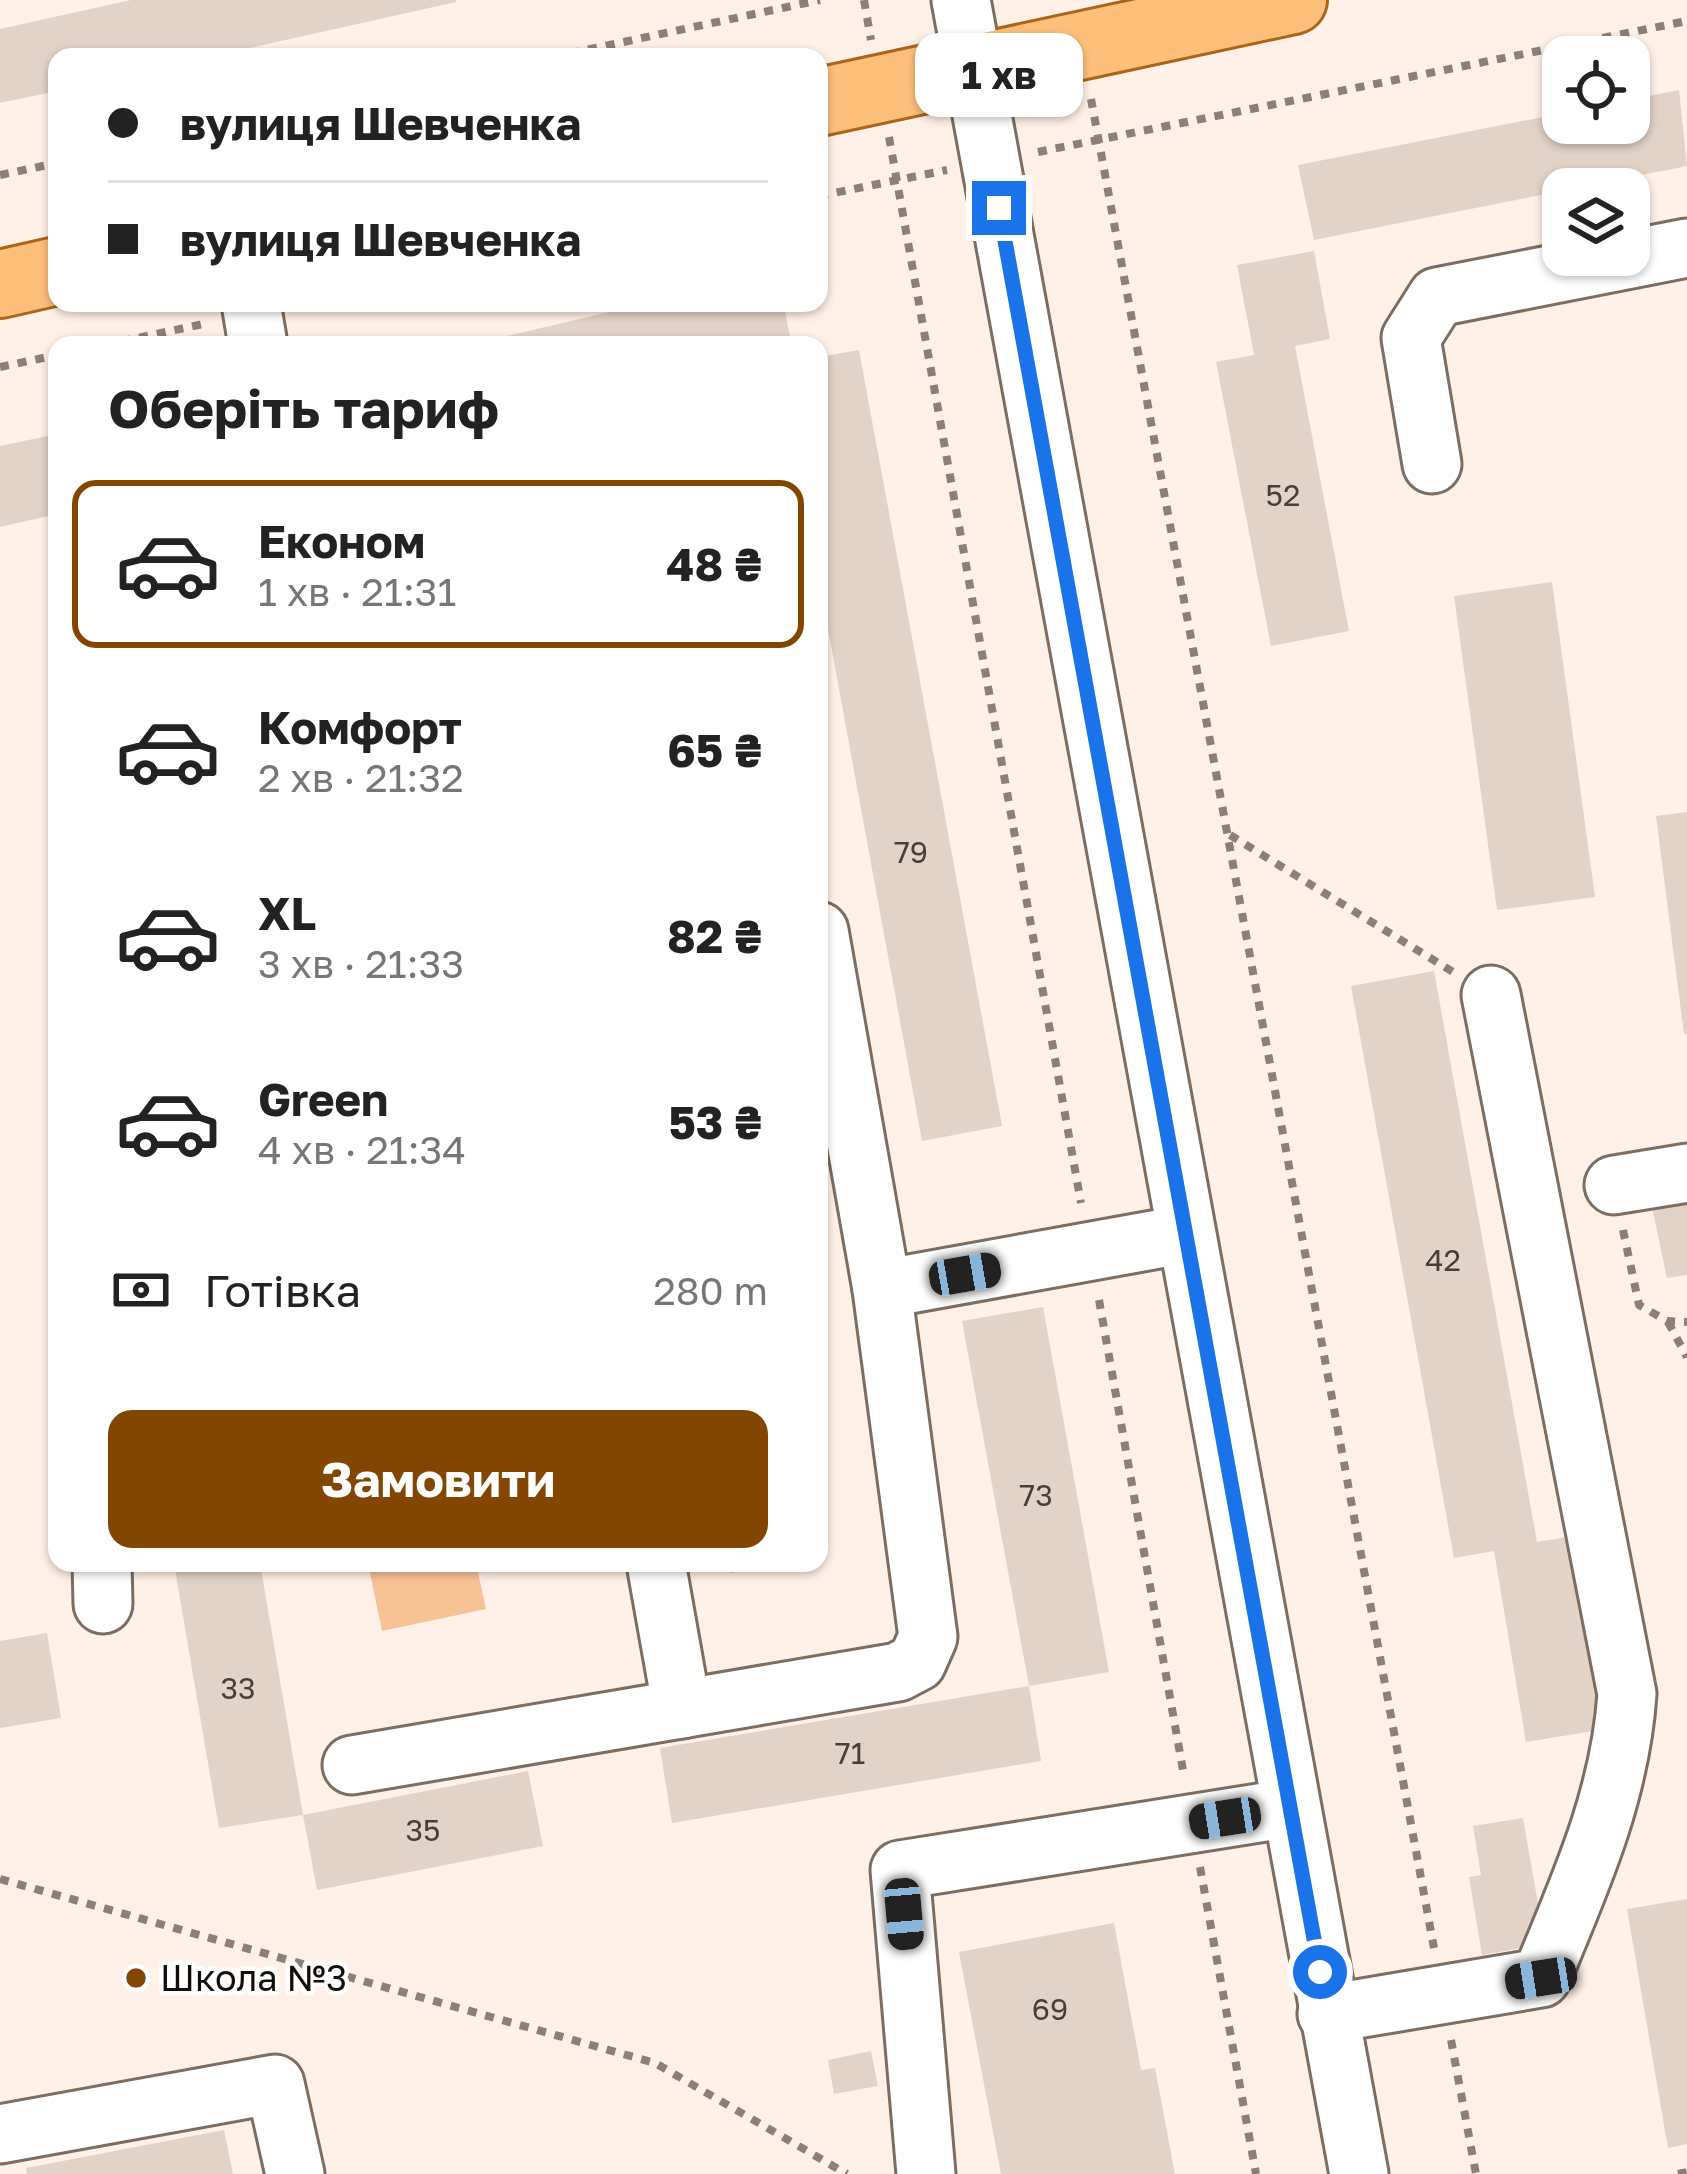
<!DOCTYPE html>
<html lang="uk">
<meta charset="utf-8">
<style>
:root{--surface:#fff;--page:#f6f6f6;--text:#222;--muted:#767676;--line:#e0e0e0;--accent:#824600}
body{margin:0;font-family:"Golos Text",sans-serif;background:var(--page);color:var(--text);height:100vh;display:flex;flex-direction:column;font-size:45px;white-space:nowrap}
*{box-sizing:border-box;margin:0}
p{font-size:39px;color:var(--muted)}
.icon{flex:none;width:66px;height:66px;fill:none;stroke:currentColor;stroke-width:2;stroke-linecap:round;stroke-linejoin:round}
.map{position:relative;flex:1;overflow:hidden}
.details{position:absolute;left:48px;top:336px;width:780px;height:1236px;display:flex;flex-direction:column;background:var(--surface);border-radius:24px;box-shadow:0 3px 9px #0004}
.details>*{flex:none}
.guide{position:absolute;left:48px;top:48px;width:780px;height:264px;border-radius:24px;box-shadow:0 3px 9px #0004;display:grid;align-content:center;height:264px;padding:0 60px;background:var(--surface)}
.fabs{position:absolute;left:1542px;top:36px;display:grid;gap:24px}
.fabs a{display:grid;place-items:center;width:108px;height:108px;border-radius:24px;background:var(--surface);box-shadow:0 3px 9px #0004;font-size:60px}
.end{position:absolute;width:54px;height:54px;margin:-27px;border:15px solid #1a73e8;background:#fff;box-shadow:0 0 0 6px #fff}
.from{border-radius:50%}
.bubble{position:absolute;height:84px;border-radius:24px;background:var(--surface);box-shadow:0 3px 9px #0004;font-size:39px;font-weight:700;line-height:84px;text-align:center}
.car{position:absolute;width:36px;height:72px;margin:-36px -18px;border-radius:15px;box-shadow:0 0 9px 3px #0007;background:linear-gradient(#222 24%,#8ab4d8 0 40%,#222 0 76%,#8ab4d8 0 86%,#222 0)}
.guide b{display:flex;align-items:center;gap:42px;height:114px;font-size:45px}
.guide b+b{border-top:3px solid var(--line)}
.guide i{width:30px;height:30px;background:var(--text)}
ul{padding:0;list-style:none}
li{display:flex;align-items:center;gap:36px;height:168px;margin:0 24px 18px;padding:0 36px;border:6px solid transparent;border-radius:24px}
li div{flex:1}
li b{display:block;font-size:45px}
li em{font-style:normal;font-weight:700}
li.selected{border-color:var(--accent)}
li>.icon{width:108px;height:108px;stroke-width:1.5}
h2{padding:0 60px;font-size:54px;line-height:144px}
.pay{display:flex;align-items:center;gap:30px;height:132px;padding:0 60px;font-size:45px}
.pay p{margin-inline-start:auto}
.action{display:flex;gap:24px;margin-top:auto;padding:24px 60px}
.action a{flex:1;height:138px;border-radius:24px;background:var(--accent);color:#fff;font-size:48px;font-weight:700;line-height:138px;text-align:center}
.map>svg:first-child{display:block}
.green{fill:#f8c297}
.building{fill:#e3d2c6}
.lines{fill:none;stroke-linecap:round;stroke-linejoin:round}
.minor-casing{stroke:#7b6d61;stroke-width:63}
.major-casing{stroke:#ab651a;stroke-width:72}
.path{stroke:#8a8079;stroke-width:8;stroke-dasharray:9 9;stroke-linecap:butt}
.minor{stroke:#fff;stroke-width:57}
.major{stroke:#febf7b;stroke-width:66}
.route{stroke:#1a73e8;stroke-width:15}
.poi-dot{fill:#824600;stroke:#fff;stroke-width:4.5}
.labels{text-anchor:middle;stroke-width:9;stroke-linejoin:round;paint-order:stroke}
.number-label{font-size:30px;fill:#463e38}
.poi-label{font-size:36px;fill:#120d08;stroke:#fff;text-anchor:start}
</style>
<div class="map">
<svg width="1687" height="2174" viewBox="0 0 1687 2174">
<rect width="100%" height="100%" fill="#fff1e7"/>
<polygon class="green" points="368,1563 476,1563 486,1609 382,1631"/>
<g class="building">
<polygon points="131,0 456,0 456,2 209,57 57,57 57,91 0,103 0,29"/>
<polygon points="1679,90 1687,166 1314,240 1298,165 1563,113 1563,123 1629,123 1629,100"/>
<polygon points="1314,251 1330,339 1295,346 1349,631 1271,646 1216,362 1254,355 1237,265"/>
<polygon points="648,303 783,303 792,345 468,345"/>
<polygon points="859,350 1002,1126 922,1141 819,580 819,357"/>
<polygon points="57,434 57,514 0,527 0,446"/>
<polygon points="1552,582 1595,897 1497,910 1454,596"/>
<polygon points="1687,812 1687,1034 1684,1034 1656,816"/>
<polygon points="1434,971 1537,1542 1574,1536 1606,1729 1526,1742 1494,1551 1454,1558 1351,986"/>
<polygon points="1687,1201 1687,1275 1667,1278 1652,1207"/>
<polygon points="1043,1307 1109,1672 1029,1686 1041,1761 672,1823 660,1748 1029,1686 962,1321"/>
<polygon points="174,1563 260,1563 303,1815 219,1828"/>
<polygon points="729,1563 773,1563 773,1565 730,1573"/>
<polygon points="47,1633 61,1718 0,1728 0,1641"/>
<polygon points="528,1771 543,1846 317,1890 303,1815"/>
<polygon points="1523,1818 1545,1944 1482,1955 1469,1877 1481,1875 1473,1826"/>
<polygon points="1687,1899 1687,2144 1668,2148 1627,1909"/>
<polygon points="1114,1923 1141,2070 1155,2068 1175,2174 1001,2174 959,1952"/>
<polygon points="871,2051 878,2086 834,2094 828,2060"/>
<polygon points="224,2130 233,2174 27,2174 26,2168"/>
</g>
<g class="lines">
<g class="minor-casing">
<g id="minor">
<polyline points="961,0 1359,2174"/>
<polyline points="251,303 258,345"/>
<polyline points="1432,464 1411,338 1437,297 1687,248"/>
<polyline points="1614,1185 1687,1173"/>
<polyline points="882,1289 1186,1234"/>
<polyline points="102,1563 103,1604"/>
<polyline points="656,1563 682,1709"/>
<polyline points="352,1765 898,1672 917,1662 928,1637 882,1289 819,931"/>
<path d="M1327,2014L1541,1978C1580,1884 1620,1796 1627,1694L1491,995"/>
<polyline points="0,2134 275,2084 295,2174"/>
<polyline points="926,2174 900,1870 1290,1808"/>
</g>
</g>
<g class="major-casing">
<g id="major">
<polyline points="819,102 1293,0"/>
<polyline points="0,284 57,271"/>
</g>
</g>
<g class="path">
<polyline points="864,0 871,40"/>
<polyline points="553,57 820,0"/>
<polyline points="1091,99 1434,1948"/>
<polyline points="889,137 1081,1203"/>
<polyline points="1038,152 1687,21"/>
<polyline points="0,175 57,163"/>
<polyline points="819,196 947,170"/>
<polyline points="104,345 208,323"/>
<polyline points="0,367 57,355"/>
<polyline points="1230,835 1453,972"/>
<polyline points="1623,1230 1639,1305 1667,1321 1687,1322"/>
<polyline points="1099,1300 1184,1776"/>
<polyline points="1668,1322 1687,1357"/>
<polyline points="1200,1867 1256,2174"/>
<polyline points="0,1879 655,2063 847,2174"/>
<polyline points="1451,2040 1476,2174"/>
<polyline points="1678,2174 1687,2172"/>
</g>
<use href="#minor" class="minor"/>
<use href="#major" class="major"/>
</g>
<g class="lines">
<polyline class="route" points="999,208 1320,1972"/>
</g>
<circle class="poi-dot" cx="136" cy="1978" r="12"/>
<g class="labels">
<g class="number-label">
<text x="1283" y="506">52</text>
<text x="911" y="863">79</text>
<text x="1443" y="1271">42</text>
<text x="1036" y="1506">73</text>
<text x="238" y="1699">33</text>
<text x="850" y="1764">71</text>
<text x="423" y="1841">35</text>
<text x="1050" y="2020">69</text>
</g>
<g class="poi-label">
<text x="160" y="1991">Школа №3</text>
</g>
</g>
</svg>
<div class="fabs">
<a><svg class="icon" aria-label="locate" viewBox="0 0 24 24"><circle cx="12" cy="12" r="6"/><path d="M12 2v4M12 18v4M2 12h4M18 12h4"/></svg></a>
<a><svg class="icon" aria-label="layers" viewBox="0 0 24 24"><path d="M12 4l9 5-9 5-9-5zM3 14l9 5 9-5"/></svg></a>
</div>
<i class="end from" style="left:1320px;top:1972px"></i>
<i class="end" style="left:999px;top:208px"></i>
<div class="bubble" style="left:915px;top:33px;width:168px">1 хв</div>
<i class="car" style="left:965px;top:1274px;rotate:80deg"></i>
<i class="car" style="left:1225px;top:1818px;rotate:261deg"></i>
<i class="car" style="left:904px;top:1914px;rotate:175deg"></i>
<i class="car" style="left:1541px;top:1978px;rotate:261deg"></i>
<div class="guide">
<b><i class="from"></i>вулиця Шевченка</b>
<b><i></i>вулиця Шевченка</b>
</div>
<section class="details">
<h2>Оберіть тариф</h2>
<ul>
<li class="selected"><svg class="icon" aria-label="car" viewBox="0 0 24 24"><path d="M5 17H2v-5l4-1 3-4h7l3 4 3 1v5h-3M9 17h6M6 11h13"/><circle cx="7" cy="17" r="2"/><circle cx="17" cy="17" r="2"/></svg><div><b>Економ</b><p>1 хв · 21:31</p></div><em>48 ₴</em></li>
<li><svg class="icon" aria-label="car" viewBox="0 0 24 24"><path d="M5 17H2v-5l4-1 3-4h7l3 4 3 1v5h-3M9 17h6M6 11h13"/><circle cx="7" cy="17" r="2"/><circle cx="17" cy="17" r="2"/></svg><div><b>Комфорт</b><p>2 хв · 21:32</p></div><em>65 ₴</em></li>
<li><svg class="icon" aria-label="car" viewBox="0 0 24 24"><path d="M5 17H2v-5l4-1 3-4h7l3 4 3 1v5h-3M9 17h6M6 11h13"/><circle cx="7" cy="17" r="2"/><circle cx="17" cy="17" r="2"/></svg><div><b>XL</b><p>3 хв · 21:33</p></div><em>82 ₴</em></li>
<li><svg class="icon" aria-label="car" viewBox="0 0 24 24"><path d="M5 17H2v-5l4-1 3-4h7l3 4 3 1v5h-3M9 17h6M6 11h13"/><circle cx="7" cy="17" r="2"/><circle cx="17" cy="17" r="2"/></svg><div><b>Green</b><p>4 хв · 21:34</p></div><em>53 ₴</em></li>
</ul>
<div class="pay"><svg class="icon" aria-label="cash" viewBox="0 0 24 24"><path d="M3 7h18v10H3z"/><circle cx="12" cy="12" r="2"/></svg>Готівка<p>280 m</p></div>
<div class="action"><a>Замовити</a></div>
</section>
</div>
